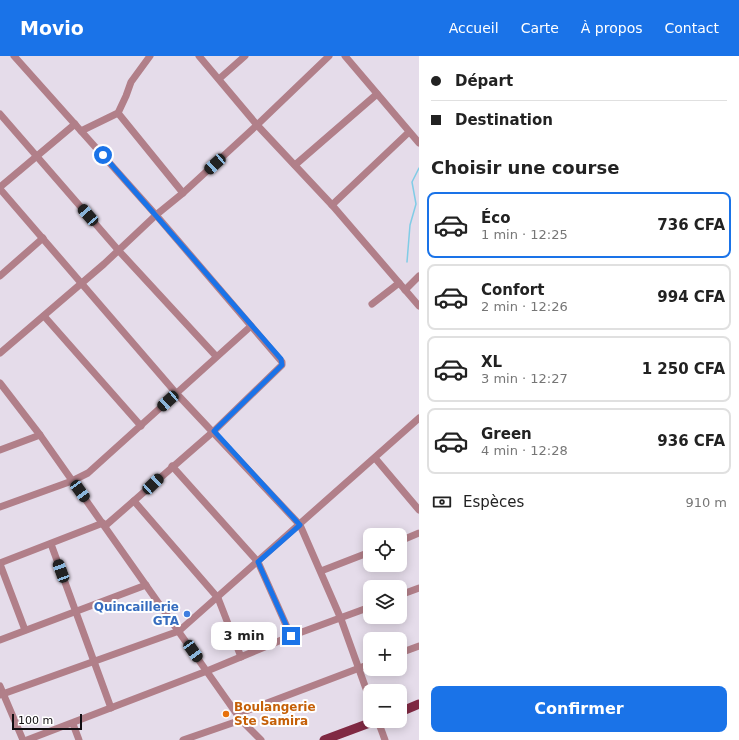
<!DOCTYPE html>
<html lang="fr">
<meta charset="utf-8">
<style>
:root{--surface:#fff;--page:#f6f6f6;--text:#222;--muted:#767676;--line:#e0e0e0;--accent:#1a73e8}
body{margin:0;font-family:"DejaVu Sans",sans-serif;background:var(--page);color:var(--text);height:100vh;display:flex;flex-direction:column;font-size:15px;white-space:nowrap}
*{box-sizing:border-box;margin:0}
p{font-size:13px;color:var(--muted)}
.icon{flex:none;width:22px;height:22px;fill:none;stroke:currentColor;stroke-width:2;stroke-linecap:round;stroke-linejoin:round}
.map{position:relative;flex:1;overflow:hidden}
.sheet{display:flex;flex-direction:column;background:var(--surface);width:320px}
.sheet>*{flex:none}
.guide{display:grid;align-content:center;height:88px;padding:0 12px;background:var(--surface)}
.fabs{position:absolute;left:363px;top:472px;display:grid;gap:8px}
.fabs a{display:grid;place-items:center;width:44px;height:44px;border-radius:8px;background:var(--surface);box-shadow:0 2px 10px #0003;font-size:20px}
.scale{position:absolute;left:12px;bottom:10px;width:70px;box-sizing:border-box;padding-left:4px;border:2px solid #110e12;border-top:0;font-size:11px;line-height:14px;white-space:nowrap;color:#110e12;-webkit-text-stroke:3px #fff;paint-order:stroke}
.end{position:absolute;width:18px;height:18px;margin:-9px;border:5px solid #1a73e8;background:#fff;box-shadow:0 0 0 2px #fff}
.from{border-radius:50%}
.bubble{position:absolute;height:28px;border-radius:8px;background:var(--surface);box-shadow:0 2px 10px #0003;font-size:13px;font-weight:600;line-height:28px;text-align:center}
.car{position:absolute;width:12px;height:24px;margin:-12px -6px;border-radius:5px;box-shadow:0 0 3px 1px #0007;background:linear-gradient(#222 24%,#8ab4d8 0 40%,#222 0 76%,#8ab4d8 0 86%,#222 0)}
.guide b{display:flex;align-items:center;gap:14px;height:38px;font-size:15px}
.guide b+b{border-top:1px solid var(--line)}
.guide i{width:10px;height:10px;background:var(--text)}
ul{padding:0;list-style:none}
li{display:flex;align-items:center;gap:12px;height:66px;margin:0 8px 6px;padding:0 4px;border:2px solid var(--line);border-radius:8px}
li div{flex:1}
li b{display:block;font-size:15px}
li em{font-style:normal;font-weight:600}
li.on{border-color:var(--accent)}
li>.icon{width:36px;height:36px;stroke-width:1.5}
h2{padding:0 12px;font-size:18px;line-height:48px}
.pay{display:flex;align-items:center;gap:10px;height:44px;padding:0 12px;font-size:15px}
.pay p{margin-inline-start:auto}
.cta{display:flex;gap:8px;margin-top:auto;padding:8px 12px}
.cta a{flex:1;height:46px;border-radius:8px;background:var(--accent);color:#fff;font-size:16px;font-weight:600;line-height:46px;text-align:center}
header{display:flex;align-items:center;gap:24px;box-sizing:border-box;height:56px;padding:0 20px;background:var(--accent);color:#fff}
header strong{font-size:19px}
nav{display:flex;gap:22px;margin-inline-start:auto;font-size:14px}
main{display:flex;flex:1;min-height:0}
.map>svg:first-child{display:block}
.lines{fill:none;stroke-linecap:round;stroke-linejoin:round}
.stream{stroke:#80cce6;stroke-width:1.5}
.minor{stroke:#b17f89;stroke-width:7}
.major{stroke:#802943;stroke-width:9}
.route{stroke:#1a73e8;stroke-width:5}
.shop-dot{fill:#3f7fe0;stroke:#fff;stroke-width:1.5}
.food-dot{fill:#e8710a;stroke:#fff;stroke-width:1.5}
.labels{text-anchor:middle;stroke-width:4;stroke-linejoin:round;paint-order:stroke}
.shop-label{font-size:12px;font-weight:bold;fill:#366cbe;stroke:#fff;text-anchor:end}
.food-label{font-size:12px;font-weight:bold;fill:#c56008;stroke:#fff;text-anchor:start}
</style>
<header>
<strong>Movio</strong>
<nav><a>Accueil</a><a>Carte</a><a>À propos</a><a>Contact</a></nav>
</header>
<main>
<div class="map">
<svg width="419" height="684" viewBox="0 0 419 684">
<rect width="100%" height="100%" fill="#e5dcea"/>
<g class="lines">
<polyline class="stream" points="407,206 410,169 416,148 412,126 419,112"/>
<g class="minor">
<polyline points="14,0 156,159 282,306 282,309 214,375 105,470"/>
<polyline points="199,0 257,69 332,149 419,250"/>
<polyline points="345,0 419,87"/>
<polyline points="219,23 245,0"/>
<polyline points="118,57 183,137"/>
<polyline points="0,58 119,195 216,300"/>
<polyline points="81,75 118,57 126,40 131,26 150,0"/>
<polyline points="295,109 377,38"/>
<polyline points="0,131 75,68"/>
<polyline points="0,133 176,337 300,469 341,563 370,644"/>
<polyline points="332,149 409,76"/>
<polyline points="0,220 43,182"/>
<polyline points="405,234 419,220"/>
<polyline points="372,248 399,227"/>
<polyline points="44,260 141,370"/>
<polyline points="0,297 104,208 156,159 183,137 257,69 329,0"/>
<polyline points="0,327 40,379 241,664 261,684"/>
<polyline points="0,394 40,379"/>
<polyline points="375,402 419,454"/>
<polyline points="172,410 258,506 291,580"/>
<polyline points="134,445 218,542 241,601"/>
<polyline points="0,451 72,425 88,417 251,270"/>
<polyline points="400,485 419,477"/>
<polyline points="51,488 111,652"/>
<polyline points="0,507 103,467"/>
<polyline points="0,508 25,574"/>
<polyline points="321,515 370,496"/>
<polyline points="400,539 419,532"/>
<polyline points="0,584 146,529"/>
<polyline points="400,597 419,590"/>
<polyline points="0,630 23,684"/>
<polyline points="0,639 179,575 419,362"/>
<polyline points="238,658 370,608"/>
<polyline points="378,665 385,684"/>
<polyline points="73,668 79,684"/>
<polyline points="27,684 207,615 291,580 370,551"/>
<polyline points="183,684 241,664"/>
</g>
<g class="major">
<polyline points="400,656 419,648"/>
<polyline points="324,684 375,665"/>
</g>
</g>
<g class="lines">
<polyline class="route" points="103,99 281,303 282,309 214,375 300,469 258,506 291,580"/>
</g>
<circle class="shop-dot" cx="187" cy="558" r="4"/>
<circle class="food-dot" cx="226" cy="658" r="4"/>
<g class="labels">
<g class="shop-label">
<text x="179" y="555">Quincaillerie<tspan x="179" dy="14">GTA</tspan></text>
</g>
<g class="food-label">
<text x="234" y="655">Boulangerie<tspan x="234" dy="14">Ste Samira</tspan></text>
</g>
</g>
</svg>
<div class="fabs">
<a><svg class="icon" aria-label="locate" viewBox="0 0 24 24"><circle cx="12" cy="12" r="6"/><path d="M12 2v4M12 18v4M2 12h4M18 12h4"/></svg></a>
<a><svg class="icon" aria-label="layers" viewBox="0 0 24 24"><path d="M12 4l9 5-9 5-9-5zM3 14l9 5 9-5"/></svg></a>
<a>+</a>
<a>−</a>
</div>
<div class="scale">100 m</div>
<i class="end from" style="left:103px;top:99px"></i>
<i class="end" style="left:291px;top:580px"></i>
<div class="bubble" style="left:211px;top:566px;width:66px">3 min</div>
<i class="car" style="left:215px;top:108px;rotate:228deg"></i>
<i class="car" style="left:88px;top:159px;rotate:319deg"></i>
<i class="car" style="left:168px;top:345px;rotate:228deg"></i>
<i class="car" style="left:153px;top:428px;rotate:47deg"></i>
<i class="car" style="left:80px;top:435px;rotate:144deg"></i>
<i class="car" style="left:61px;top:515px;rotate:340deg"></i>
<i class="car" style="left:193px;top:595px;rotate:145deg"></i>
</div>
<section class="sheet">
<div class="guide">
<b><i class="from"></i>Départ</b>
<b><i></i>Destination</b>
</div>
<h2>Choisir une course</h2>
<ul>
<li class="on"><svg class="icon" aria-label="car" viewBox="0 0 24 24"><path d="M5 17H2v-5l4-1 3-4h7l3 4 3 1v5h-3M9 17h6M6 11h13"/><circle cx="7" cy="17" r="2"/><circle cx="17" cy="17" r="2"/></svg><div><b>Éco</b><p>1 min · 12:25</p></div><em>736 CFA</em></li>
<li><svg class="icon" aria-label="car" viewBox="0 0 24 24"><path d="M5 17H2v-5l4-1 3-4h7l3 4 3 1v5h-3M9 17h6M6 11h13"/><circle cx="7" cy="17" r="2"/><circle cx="17" cy="17" r="2"/></svg><div><b>Confort</b><p>2 min · 12:26</p></div><em>994 CFA</em></li>
<li><svg class="icon" aria-label="car" viewBox="0 0 24 24"><path d="M5 17H2v-5l4-1 3-4h7l3 4 3 1v5h-3M9 17h6M6 11h13"/><circle cx="7" cy="17" r="2"/><circle cx="17" cy="17" r="2"/></svg><div><b>XL</b><p>3 min · 12:27</p></div><em>1 250 CFA</em></li>
<li><svg class="icon" aria-label="car" viewBox="0 0 24 24"><path d="M5 17H2v-5l4-1 3-4h7l3 4 3 1v5h-3M9 17h6M6 11h13"/><circle cx="7" cy="17" r="2"/><circle cx="17" cy="17" r="2"/></svg><div><b>Green</b><p>4 min · 12:28</p></div><em>936 CFA</em></li>
</ul>
<div class="pay"><svg class="icon" aria-label="cash" viewBox="0 0 24 24"><path d="M3 7h18v10H3z"/><circle cx="12" cy="12" r="2"/></svg>Espèces<p>910 m</p></div>
<div class="cta"><a>Confirmer</a></div>
</section>
</main>
